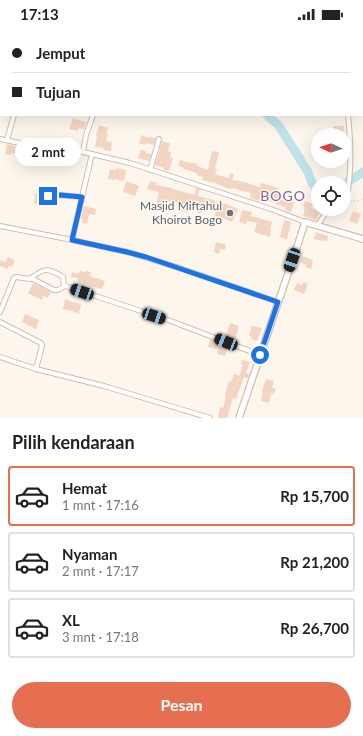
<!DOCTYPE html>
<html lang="id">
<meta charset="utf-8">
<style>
:root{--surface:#fff;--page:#f6f6f6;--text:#222;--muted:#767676;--line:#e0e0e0;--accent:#e76f51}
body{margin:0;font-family:Lato,sans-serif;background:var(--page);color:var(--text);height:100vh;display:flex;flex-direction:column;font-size:15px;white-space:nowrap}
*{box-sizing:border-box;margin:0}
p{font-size:13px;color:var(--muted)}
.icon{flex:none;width:22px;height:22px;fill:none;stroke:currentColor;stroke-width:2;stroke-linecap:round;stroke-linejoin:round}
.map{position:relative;height:390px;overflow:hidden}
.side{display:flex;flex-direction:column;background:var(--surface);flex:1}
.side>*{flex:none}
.hud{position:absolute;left:0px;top:0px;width:363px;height:88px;box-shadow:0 4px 16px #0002;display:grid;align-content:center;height:88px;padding:0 12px;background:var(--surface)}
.needle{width:26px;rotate:274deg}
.fabs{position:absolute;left:311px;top:100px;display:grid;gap:8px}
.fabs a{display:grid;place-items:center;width:40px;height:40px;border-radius:50%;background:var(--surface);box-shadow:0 4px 16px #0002;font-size:20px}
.end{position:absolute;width:18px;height:18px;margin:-9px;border:5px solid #1a73e8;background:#fff;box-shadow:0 0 0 2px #fff}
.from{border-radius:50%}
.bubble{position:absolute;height:28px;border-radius:14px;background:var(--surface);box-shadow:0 4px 16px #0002;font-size:13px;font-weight:700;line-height:28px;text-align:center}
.car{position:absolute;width:12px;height:24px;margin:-12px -6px;border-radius:5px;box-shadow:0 0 3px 1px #0007;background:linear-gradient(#222 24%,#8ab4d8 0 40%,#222 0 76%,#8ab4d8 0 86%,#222 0)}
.hud b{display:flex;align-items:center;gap:14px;height:38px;font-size:15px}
.hud b+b{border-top:1px solid var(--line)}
.hud i{width:10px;height:10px;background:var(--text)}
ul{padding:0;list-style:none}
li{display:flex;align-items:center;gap:12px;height:60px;margin:0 8px 6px;padding:0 4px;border:2px solid var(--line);border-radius:4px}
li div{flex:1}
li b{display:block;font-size:15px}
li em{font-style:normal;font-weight:700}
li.selected{border-color:var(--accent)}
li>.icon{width:36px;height:36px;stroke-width:1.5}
h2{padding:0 12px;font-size:18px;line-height:48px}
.cta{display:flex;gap:8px;margin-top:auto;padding:8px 12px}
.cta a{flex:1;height:46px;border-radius:24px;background:var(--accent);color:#fff;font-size:16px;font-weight:700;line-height:46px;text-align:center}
.status{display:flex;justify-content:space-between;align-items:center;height:28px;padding:0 20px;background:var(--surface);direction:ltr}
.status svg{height:11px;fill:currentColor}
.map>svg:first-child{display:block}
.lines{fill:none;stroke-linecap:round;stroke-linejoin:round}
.river{stroke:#bfe3e8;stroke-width:9}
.building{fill:#f3d5c3}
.minor-casing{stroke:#d1beb0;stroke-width:6}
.tertiary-casing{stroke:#d1beb0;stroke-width:8}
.path{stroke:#d9b8a5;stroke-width:1;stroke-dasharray:1 3;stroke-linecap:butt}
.minor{stroke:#fff;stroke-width:4}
.tertiary{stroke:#fff;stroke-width:5.5}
.route{stroke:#1a73e8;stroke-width:5}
.worship-dot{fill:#6b7280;stroke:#fffaf3;stroke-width:1.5}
.labels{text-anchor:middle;stroke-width:3;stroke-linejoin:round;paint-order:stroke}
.worship-label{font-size:12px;fill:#5b616d;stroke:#fffaf3;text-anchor:end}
.quarter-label{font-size:14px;letter-spacing:1px;fill:#846695;stroke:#fffaf3}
</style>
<div class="status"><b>17:13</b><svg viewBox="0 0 49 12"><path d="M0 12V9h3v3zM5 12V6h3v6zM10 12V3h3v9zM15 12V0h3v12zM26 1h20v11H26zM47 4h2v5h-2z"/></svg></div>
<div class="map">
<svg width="363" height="390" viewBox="0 0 363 390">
<rect width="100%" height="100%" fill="#fdf6ec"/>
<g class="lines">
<g class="river">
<polyline points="181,0 181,1"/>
<polyline points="267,87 279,98 308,144 312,155 318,162"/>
<polyline points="344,156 359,147 363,144"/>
</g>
</g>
<g class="building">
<polygon points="73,90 77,92 86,94 84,101 78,100 78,103 69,101"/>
<polygon points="99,97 108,100 106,106 108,107 106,113 112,114 111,123 103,122 103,120 95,119 97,109 96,108"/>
<polygon points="333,98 344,98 343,106 336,105 336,107 333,107"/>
<polygon points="141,107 150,110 150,109 156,110 154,117 146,115 145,117 139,115"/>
<polygon points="162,113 170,115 168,123 171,124 170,129 173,130 169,143 164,142 164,140 155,137"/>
<polygon points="7,116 18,119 17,126 11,125 11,127 5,126"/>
<polygon points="141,122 146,123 146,125 151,126 149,133 138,130"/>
<polygon points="212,123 219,124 215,140 217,141 215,146 229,150 230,145 234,146 232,152 240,153 260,159 261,155 279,160 277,165 285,167 284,170 294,174 291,184 285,182 286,179 275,176 276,175 260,171 259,173 250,170 251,165 238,162 238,161 230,160 230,161 227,160 215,155 202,152 203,149 196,147 197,145 184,141 184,140 178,138 180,132 185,133 185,134 198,136 197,138 208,142"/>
<polygon points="117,140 126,142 124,153 114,151 114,152 108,151 110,141 116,142"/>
<polygon points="126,153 139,158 135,168 123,164"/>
<polygon points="150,153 157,155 156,157 172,160 172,161 195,167 196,160 200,161 198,168 214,172 214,173 227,176 238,181 232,194 219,188 218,189 215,188 216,183 202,182 201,185 197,185 198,182 188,180 187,184 177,182 179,176 169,173 168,179 156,177 159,164 147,161"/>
<polygon points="35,165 45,167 45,170 44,178 34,176"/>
<polygon points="305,173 313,176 311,180 321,183 316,192 303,188 305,179 303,178"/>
<polygon points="84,178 96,181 95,187 89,186 87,196 82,194 83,191 81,190"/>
<polygon points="242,182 252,184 251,188 272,194 270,202 271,203 270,209 254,204 257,195 247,193 246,196 239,194"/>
<polygon points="353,183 361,186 357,196 349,193"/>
<polygon points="284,192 291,194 287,211 280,209"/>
<polygon points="316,204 328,208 327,213 322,212 322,213 314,211"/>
<polygon points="216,214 226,217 225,222 220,221 219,226 214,224"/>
<polygon points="302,228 313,232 311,241 306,239 306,237 300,234"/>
<polygon points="8,229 15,232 12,239 9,238 7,241 0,238 0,232 5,234"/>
<polygon points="79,243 85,244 86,243 91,244 90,248 105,253 102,261 83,256 83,255 77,253 78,250 71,249 72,244 79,246"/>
<polygon points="304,254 308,256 304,266 294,262 297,255 302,257"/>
<polygon points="33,255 51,264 48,270 43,268 42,272 28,265"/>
<polygon points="65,271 69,272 68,273 81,276 79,286 72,283 63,281"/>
<polygon points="25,286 39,292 36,301 22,294"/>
<polygon points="230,295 239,298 235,311 226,308"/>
<polygon points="252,298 262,300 257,313 251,311 252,309 249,308"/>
<polygon points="210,312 214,313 214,316 227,321 225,328 217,326 218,322 208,319"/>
<polygon points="242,332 250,334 246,345 249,346 248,350 244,349 236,371 233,370 227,390 218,390 220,379 223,380 226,368 225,367 229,353 231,354 234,346 239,348 243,337 241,336"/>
<polygon points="266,351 274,353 272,360 276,361 274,366 271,365 269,375 261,373 263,363 262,363"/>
</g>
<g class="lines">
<g class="minor-casing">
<g id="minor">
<polyline points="355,0 357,1"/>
<polyline points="123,1 123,0"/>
<polyline points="245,1 245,0"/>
<polyline points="362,4 363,4"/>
<polyline points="362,11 363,10"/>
<polyline points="0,111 24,116 83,124 130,135 271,181 305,194"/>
<polyline points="7,112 14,87"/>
<polyline points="83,124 86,107 93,87"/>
<polyline points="150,142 159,111"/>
<polyline points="48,168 60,167 82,169"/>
<path d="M344,175L346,174C352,144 351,117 348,87"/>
<polyline points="0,198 67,211 127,224 180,240 278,274"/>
<polyline points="317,198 325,186 332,181"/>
<polyline points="72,212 92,126"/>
<polyline points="31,250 54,262 58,262 65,258"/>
<path d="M0,284L14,250L16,249L30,251C44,240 47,239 63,249C64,254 62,257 68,259L168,292L260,327"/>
<polyline points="0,294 41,315 42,318 36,341 0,329"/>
<polyline points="36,341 104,358 210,390"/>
</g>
</g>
<g class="tertiary-casing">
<polyline id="tertiary" points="239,390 297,219 305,194 363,211"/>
</g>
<polyline class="path" points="350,174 356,173 363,171"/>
<use href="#minor" class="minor"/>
<use href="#tertiary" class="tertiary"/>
</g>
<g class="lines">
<polyline class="route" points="48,168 60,167 82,169 72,212 127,224 146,229 278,274 260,327"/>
</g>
<circle class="worship-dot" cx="230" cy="185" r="4"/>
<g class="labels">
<g class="worship-label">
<text x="222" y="182">Masjid Miftahul<tspan x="222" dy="14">Khoirot Bogo</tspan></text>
</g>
<g class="quarter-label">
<text x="283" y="173">BOGO</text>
</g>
</g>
</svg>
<div class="fabs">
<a><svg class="needle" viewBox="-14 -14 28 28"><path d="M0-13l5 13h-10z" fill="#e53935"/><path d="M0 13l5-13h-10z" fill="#767676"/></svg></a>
<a><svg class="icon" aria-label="locate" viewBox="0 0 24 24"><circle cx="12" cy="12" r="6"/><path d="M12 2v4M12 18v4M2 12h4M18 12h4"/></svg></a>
</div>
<i class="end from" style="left:260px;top:327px"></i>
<i class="end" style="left:48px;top:168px"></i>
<div class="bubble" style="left:15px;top:110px;width:66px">2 mnt</div>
<i class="car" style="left:292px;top:232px;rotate:199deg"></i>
<i class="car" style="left:82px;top:264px;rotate:289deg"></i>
<i class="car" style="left:154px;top:288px;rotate:108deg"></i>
<i class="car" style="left:226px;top:314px;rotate:292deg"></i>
<div class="hud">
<b><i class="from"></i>Jemput</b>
<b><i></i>Tujuan</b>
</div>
</div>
<section class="side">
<h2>Pilih kendaraan</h2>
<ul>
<li class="selected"><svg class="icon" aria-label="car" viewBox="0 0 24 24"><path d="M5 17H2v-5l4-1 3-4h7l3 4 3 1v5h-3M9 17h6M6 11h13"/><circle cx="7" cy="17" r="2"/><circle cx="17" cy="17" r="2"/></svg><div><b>Hemat</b><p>1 mnt · 17:16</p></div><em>Rp 15,700</em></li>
<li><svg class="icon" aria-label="car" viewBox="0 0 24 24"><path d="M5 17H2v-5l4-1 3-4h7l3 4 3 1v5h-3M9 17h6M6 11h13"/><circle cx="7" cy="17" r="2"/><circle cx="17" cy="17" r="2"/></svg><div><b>Nyaman</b><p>2 mnt · 17:17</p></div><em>Rp 21,200</em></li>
<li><svg class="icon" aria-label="car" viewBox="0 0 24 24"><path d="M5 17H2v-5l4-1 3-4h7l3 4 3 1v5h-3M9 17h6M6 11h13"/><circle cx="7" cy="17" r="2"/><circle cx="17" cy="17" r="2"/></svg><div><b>XL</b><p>3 mnt · 17:18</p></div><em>Rp 26,700</em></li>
</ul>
<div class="cta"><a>Pesan</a></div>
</section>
